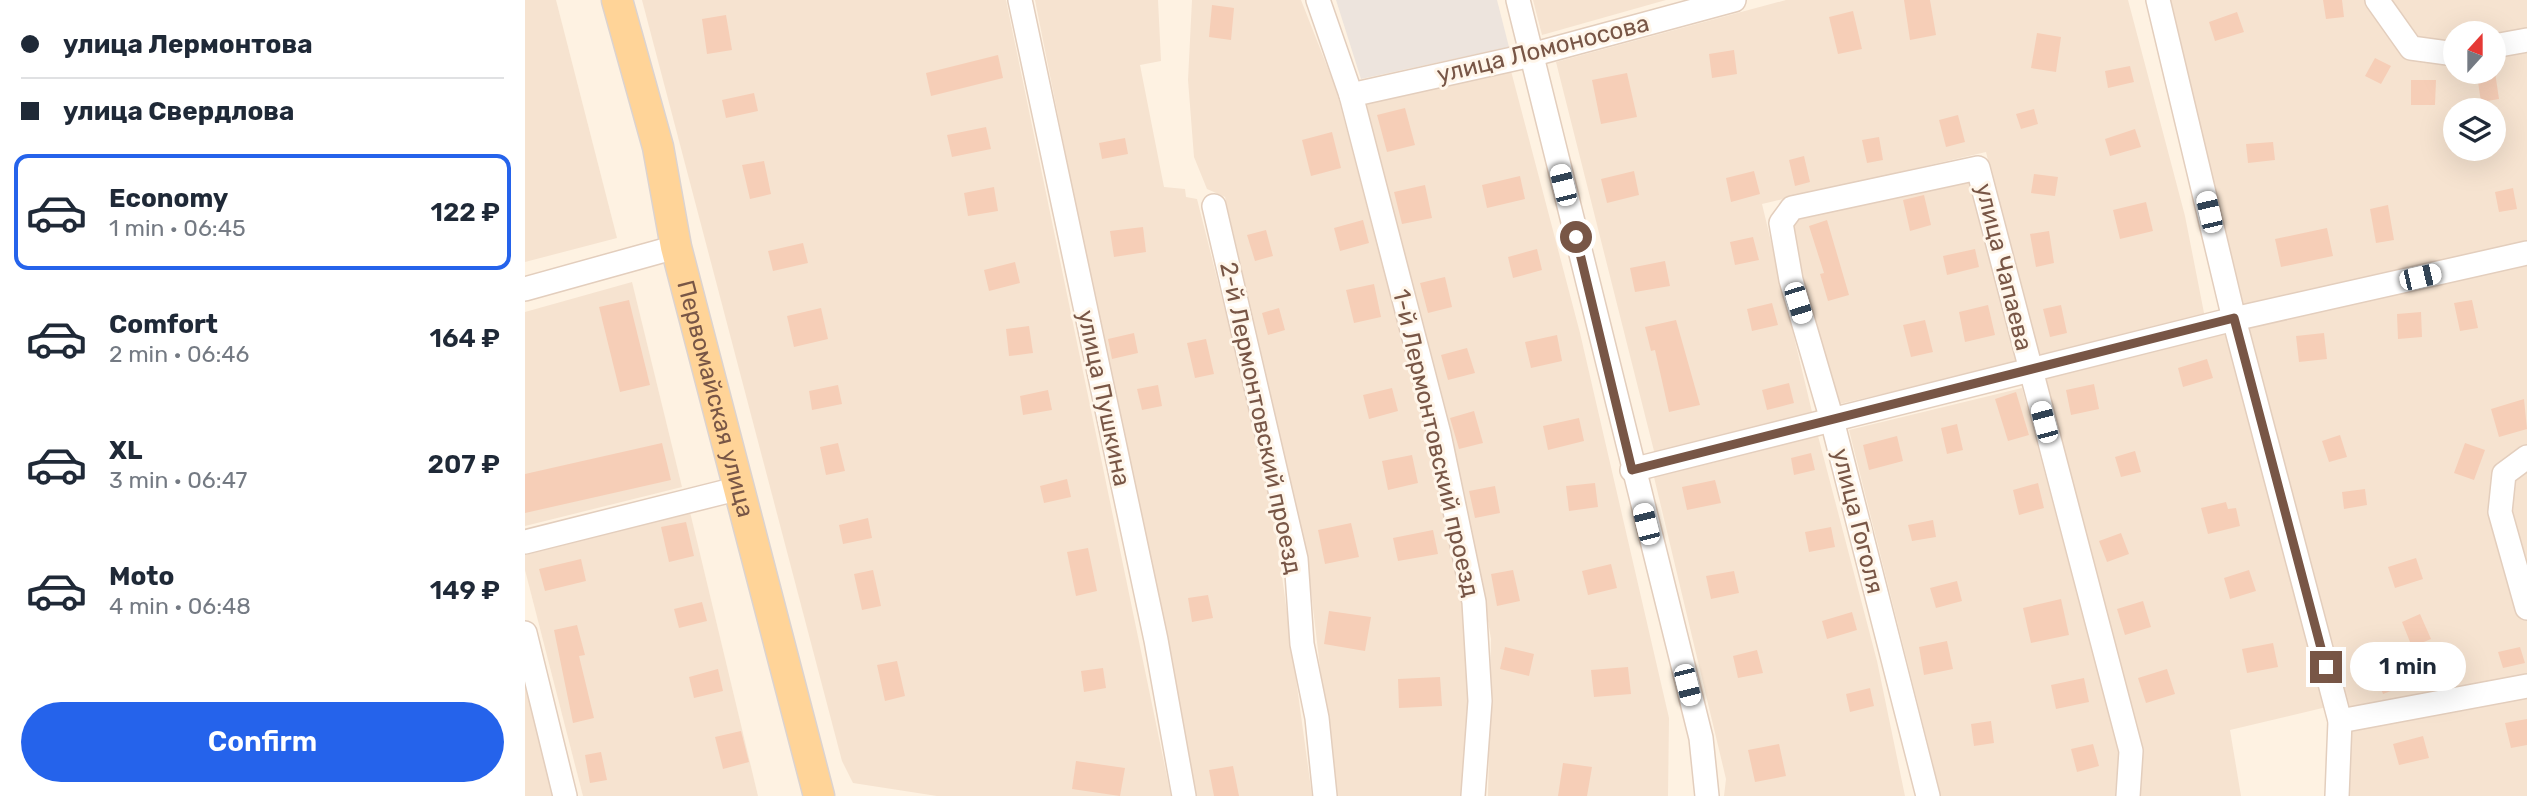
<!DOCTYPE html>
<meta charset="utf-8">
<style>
:root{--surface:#fff;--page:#f6f6f7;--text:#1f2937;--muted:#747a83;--line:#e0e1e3;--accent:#2563eb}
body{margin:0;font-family:Rubik,sans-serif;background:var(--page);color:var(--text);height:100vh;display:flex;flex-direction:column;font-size:26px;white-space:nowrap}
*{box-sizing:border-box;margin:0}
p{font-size:23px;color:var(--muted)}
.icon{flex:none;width:38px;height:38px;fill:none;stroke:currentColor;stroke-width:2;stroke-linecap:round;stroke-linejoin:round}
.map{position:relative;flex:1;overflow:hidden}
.details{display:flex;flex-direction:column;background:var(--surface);width:525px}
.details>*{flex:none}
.hud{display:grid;align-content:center;height:154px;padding:0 21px;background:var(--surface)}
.needle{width:46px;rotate:21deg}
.controls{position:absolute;left:1918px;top:21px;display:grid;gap:14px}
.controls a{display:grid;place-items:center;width:63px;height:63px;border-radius:50%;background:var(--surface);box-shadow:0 7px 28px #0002;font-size:35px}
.end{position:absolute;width:32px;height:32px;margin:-16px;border:9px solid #785646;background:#fff;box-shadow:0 0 0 4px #fff}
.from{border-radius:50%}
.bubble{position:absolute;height:49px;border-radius:24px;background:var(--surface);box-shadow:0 7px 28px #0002;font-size:23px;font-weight:600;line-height:49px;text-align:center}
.car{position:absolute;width:21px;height:42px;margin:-21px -10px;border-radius:9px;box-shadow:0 0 5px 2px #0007;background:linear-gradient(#fff 24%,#345 0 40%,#fff 0 76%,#345 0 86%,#fff 0)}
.hud b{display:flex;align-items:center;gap:24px;height:66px;font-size:26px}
.hud b+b{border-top:2px solid var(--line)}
.hud i{width:18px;height:18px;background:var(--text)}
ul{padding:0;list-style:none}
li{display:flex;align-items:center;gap:21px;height:116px;margin:0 14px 10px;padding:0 7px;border:4px solid transparent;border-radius:14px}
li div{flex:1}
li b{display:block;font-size:26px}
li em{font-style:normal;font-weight:600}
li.selected{border-color:var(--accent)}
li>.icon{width:63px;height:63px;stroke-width:1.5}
.button{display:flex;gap:14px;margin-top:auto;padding:14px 21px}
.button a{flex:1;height:80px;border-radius:42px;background:var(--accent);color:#fff;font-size:28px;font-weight:600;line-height:80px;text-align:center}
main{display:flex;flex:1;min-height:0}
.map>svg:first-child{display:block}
.residential{fill:#f6e3d0;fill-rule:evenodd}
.industrial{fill:#ede4dd}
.building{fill:#f6ceb7}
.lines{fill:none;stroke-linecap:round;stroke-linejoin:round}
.minor-casing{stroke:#e3cebd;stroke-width:26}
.major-casing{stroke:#dcd3cf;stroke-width:33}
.minor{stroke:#fff;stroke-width:23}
.major{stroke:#ffd498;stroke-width:30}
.route{stroke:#785646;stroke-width:9}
.labels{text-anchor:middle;stroke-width:6;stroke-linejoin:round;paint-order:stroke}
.street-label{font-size:24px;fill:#785646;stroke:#fff6ea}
</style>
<main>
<section class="details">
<div class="hud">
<b><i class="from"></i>улица Лермонтова</b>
<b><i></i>улица Свердлова</b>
</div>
<ul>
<li class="selected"><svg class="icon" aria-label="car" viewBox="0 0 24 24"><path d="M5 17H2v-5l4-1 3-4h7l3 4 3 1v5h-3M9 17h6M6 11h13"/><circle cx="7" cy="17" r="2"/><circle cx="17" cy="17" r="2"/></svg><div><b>Economy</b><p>1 min · 06:45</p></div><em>122 ₽</em></li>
<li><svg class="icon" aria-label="car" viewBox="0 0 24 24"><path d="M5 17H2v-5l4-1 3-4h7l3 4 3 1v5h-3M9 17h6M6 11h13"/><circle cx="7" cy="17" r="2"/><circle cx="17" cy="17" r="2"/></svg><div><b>Comfort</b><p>2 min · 06:46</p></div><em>164 ₽</em></li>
<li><svg class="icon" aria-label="car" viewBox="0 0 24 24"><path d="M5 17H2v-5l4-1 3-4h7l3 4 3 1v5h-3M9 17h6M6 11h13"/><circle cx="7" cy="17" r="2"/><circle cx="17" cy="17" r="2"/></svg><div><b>XL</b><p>3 min · 06:47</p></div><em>207 ₽</em></li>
<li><svg class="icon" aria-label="car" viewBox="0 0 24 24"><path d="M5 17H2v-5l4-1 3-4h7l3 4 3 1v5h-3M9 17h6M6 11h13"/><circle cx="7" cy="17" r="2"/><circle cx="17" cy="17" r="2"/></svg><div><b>Moto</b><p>4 min · 06:48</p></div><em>149 ₽</em></li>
</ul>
<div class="button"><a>Confirm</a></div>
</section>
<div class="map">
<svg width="2002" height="796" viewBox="0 0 2002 796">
<rect width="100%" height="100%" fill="#fef2e2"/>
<g class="residential">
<polygon points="0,0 31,0 92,238 0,262"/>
<polygon points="117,0 481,0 646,796 412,796 328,783 317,761"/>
<polygon points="510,0 633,0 636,61 615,65 639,187 660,189 661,197 672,199 745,488 787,796 668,796"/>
<polygon points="667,0 776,0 811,89 896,411 942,613 946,733 939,796 810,796 786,591 775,522 700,197 682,189 669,157 663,80"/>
<polygon points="1008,0 1141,0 1017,35"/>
<polygon points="1261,0 1603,0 1660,216 1680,318 1512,361 1461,152 1237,204 1288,416 1130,455 1031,62"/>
<path d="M1633,0H2002V796H1812L1810,705L1705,730L1716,796H1603L1606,751L1505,371L1709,318ZM1930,33H1969V72H1930ZM1930,110H1969V149H1930Z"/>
<polygon points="986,71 1055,333 1144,718 1143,796 963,796 966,639 952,555 904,347 839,104"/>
<polygon points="1434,178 1447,184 1492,363 1310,405 1265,230 1267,219"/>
<polygon points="107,282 157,487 0,526 0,312"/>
<polygon points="1497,388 1594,752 1590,796 1416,796 1324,430"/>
<polygon points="1293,436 1352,661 1380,796 1199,796 1201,779 1129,477"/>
<polygon points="165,512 233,796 58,796 0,570 0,555"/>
<polygon points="0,671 32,796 0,796"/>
</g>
<polygon class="industrial" points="811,0 972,0 984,47 836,79"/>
<g class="building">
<polygon points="1379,0 1405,0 1411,35 1385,40"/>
<polygon points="1798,0 1817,0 1819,17 1801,19"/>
<polygon points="687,5 709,8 706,40 684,37"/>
<polygon points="1328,11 1337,49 1313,54 1304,17"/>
<polygon points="1712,12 1719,32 1690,41 1684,22"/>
<polygon points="201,15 207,50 182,54 177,19"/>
<polygon points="1512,33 1536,37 1531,72 1506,68"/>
<polygon points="1209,50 1212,74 1187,78 1184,54"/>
<polygon points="473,55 478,78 406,96 401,73"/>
<polygon points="1850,58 1866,66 1856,84 1840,76"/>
<polygon points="1605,66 1609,82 1583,88 1580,71"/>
<polygon points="1970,72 1974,99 1956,102 1952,75"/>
<polygon points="1102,73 1112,117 1076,124 1067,80"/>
<polygon points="1886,80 1911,80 1910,105 1886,105"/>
<polygon points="229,93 233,111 201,118 197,100"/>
<polygon points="880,108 890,145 862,152 852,115"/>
<polygon points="1509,109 1513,124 1496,129 1491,114"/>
<polygon points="1433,115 1440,142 1421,147 1414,120"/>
<polygon points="461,127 466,149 427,157 422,135"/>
<polygon points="1610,129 1616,147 1585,156 1580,139"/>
<polygon points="807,132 816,168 786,176 777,140"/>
<polygon points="1354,137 1358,160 1342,163 1337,140"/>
<polygon points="600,138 603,154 577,159 574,143"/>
<polygon points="1748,142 1750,160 1723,163 1721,144"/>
<polygon points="1279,156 1285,182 1270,186 1264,160"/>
<polygon points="239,161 246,194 225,199 217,165"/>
<polygon points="1109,171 1114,195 1082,203 1076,179"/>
<polygon points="1229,171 1235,194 1206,202 1201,178"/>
<polygon points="1509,174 1533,177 1530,196 1506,193"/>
<polygon points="995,176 1000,199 962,208 957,185"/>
<polygon points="900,185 907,218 877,224 869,192"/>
<polygon points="469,187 473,211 443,216 439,193"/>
<polygon points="1988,188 1992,209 1974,212 1970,192"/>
<polygon points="1399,195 1406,225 1385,231 1378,200"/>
<polygon points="1621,202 1628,231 1595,239 1588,210"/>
<polygon points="1863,205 1869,240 1851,243 1845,209"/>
<polygon points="838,220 844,243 815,251 809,228"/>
<polygon points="1302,220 1324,295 1303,301 1295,274 1299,273 1284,226"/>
<polygon points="618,227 621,252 589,257 585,231"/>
<polygon points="1802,228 1808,256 1756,267 1750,239"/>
<polygon points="741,230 748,256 730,261 722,235"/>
<polygon points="1524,231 1529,263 1511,267 1505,234"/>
<polygon points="1228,237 1234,260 1210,265 1205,242"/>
<polygon points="278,243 283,263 248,271 243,251"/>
<polygon points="1012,249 1017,270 988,278 983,257"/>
<polygon points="1450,249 1454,267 1422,275 1418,256"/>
<polygon points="1140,261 1145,286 1110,292 1105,268"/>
<polygon points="490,262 495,283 464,291 459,270"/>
<polygon points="920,277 927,307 903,313 895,283"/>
<polygon points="849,284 856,317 829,323 821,290"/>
<polygon points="104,300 125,385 95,392 74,307"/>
<polygon points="1947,300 1953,328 1935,331 1929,303"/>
<polygon points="1247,303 1253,325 1227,331 1222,309"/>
<polygon points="1463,305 1470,335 1440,342 1434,312"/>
<polygon points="1536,305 1542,333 1525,337 1518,309"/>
<polygon points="296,308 303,339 269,347 262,316"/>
<polygon points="754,308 760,330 743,335 737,313"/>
<polygon points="1896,312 1897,337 1873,339 1872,314"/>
<polygon points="1151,320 1175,405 1144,412 1130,350 1126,351 1120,327"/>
<polygon points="1400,320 1408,352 1386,357 1378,325"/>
<polygon points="504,326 508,353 484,356 481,329"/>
<polygon points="609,333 613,353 587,359 583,339"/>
<polygon points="1799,333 1802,359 1774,362 1771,336"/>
<polygon points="1032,335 1037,361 1006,368 1000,342"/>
<polygon points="681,339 689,374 670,378 662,343"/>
<polygon points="942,348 950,373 923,380 916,355"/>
<polygon points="1682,359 1688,378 1658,387 1653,368"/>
<polygon points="1264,383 1269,403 1242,410 1237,390"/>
<polygon points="1569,384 1574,409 1546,415 1541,390"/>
<polygon points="313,385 317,404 287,410 284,391"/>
<polygon points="633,385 637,406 617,410 612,389"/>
<polygon points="867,388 873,411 844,419 838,395"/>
<polygon points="523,390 527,410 498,415 495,396"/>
<polygon points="1491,392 1504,435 1483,441 1470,399"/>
<polygon points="1999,399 2002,429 1974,437 1966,409"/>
<polygon points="949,411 958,443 934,449 925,418"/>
<polygon points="1054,418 1059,441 1023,450 1018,426"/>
<polygon points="1432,424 1438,450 1422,454 1416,428"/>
<polygon points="1815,435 1822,457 1804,462 1797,441"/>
<polygon points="1372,436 1378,461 1344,470 1338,445"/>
<polygon points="137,443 146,480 0,513 0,474"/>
<polygon points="313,443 320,471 301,475 295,447"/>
<polygon points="1940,443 1960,450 1949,480 1929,473"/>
<polygon points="1610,451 1616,472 1596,477 1590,457"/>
<polygon points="1286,453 1290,470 1269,475 1266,458"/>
<polygon points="887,455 893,483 863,490 857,461"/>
<polygon points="542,479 546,497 519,503 515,486"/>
<polygon points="1190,480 1196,503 1162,510 1157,487"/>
<polygon points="1070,483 1073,507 1044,511 1041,486"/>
<polygon points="1513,483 1519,508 1494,515 1488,490"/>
<polygon points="970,486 975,513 950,518 944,491"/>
<polygon points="1840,489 1842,505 1819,509 1817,492"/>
<polygon points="1701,502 1703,509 1711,508 1715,526 1683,534 1676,508"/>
<polygon points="343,518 347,538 318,544 314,525"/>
<polygon points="1408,520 1411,537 1387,541 1383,525"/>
<polygon points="161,522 169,556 144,562 136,527"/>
<polygon points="826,523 834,557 800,564 793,530"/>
<polygon points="1306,527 1310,547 1284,552 1280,532"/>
<polygon points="908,530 913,554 873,561 868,538"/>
<polygon points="1596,533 1604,554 1582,562 1574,541"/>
<polygon points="563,548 572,591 551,596 542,552"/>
<polygon points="1891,558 1898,579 1870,588 1863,567"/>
<polygon points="56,559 61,581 20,591 14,569"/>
<polygon points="1086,564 1092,588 1063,595 1057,571"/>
<polygon points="348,570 356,606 337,610 329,574"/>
<polygon points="988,570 995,601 972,606 966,574"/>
<polygon points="1724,570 1731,591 1705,599 1699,578"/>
<polygon points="1209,571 1214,593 1186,599 1181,576"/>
<polygon points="1432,581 1437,601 1411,608 1405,588"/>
<polygon points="683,595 688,618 667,622 663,598"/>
<polygon points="1536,599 1544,635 1506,643 1498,608"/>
<polygon points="1618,601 1626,627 1600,635 1592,609"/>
<polygon points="177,602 182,621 154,628 149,609"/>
<polygon points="804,611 846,617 840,651 799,644"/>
<polygon points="1327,612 1332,630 1302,639 1297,621"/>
<polygon points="1895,614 1906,639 1887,647 1877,622"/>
<polygon points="52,625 60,655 54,656 69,718 48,723 29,630"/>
<polygon points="1422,641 1428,669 1399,675 1394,647"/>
<polygon points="1748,643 1753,667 1722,673 1717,649"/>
<polygon points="980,647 1009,654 1004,676 975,669"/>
<polygon points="1995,647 2000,663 1978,668 1973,652"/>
<polygon points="1232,650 1238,673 1213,678 1208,656"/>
<polygon points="372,661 380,696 360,701 352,665"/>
<polygon points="1877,666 1884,684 1858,694 1851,676"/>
<polygon points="1103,667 1106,694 1069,697 1066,670"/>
<polygon points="578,668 581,688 559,692 556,671"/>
<polygon points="193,669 198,691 169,698 164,677"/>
<polygon points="1642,669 1650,694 1621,703 1613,678"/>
<polygon points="915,677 917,706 874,708 873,679"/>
<polygon points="1559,678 1564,702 1531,709 1526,685"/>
<polygon points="1345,688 1349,706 1325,712 1321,694"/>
<polygon points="2002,719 2002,745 1986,748 1980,723"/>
<polygon points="1466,721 1469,743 1449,746 1446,724"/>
<polygon points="216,731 224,762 198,769 190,737"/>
<polygon points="1898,736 1904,758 1874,765 1868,744"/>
<polygon points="1254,744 1261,776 1230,782 1223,750"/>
<polygon points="1568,744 1574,766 1552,772 1546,749"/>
<polygon points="76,752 82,780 65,783 60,755"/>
<polygon points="551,761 600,768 595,796 547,789"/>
<polygon points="1038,763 1067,767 1062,796 1033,796"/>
<polygon points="708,766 714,796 689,796 684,770"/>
</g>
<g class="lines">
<g class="minor-casing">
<g id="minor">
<polyline points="495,0 631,640 659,796"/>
<polyline points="793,0 826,95 914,434 949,602 955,701 948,796"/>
<polyline points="993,0 1176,738 1182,796"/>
<polyline points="1633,0 1709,319 1815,721 1812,796"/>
<polyline points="1852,0 1886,48 1930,54"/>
<polyline points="1969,46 2002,40"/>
<polyline points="826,95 1006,55 1209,0"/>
<polyline points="689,206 771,559 777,644 792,718 800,796"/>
<polyline points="0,289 151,247"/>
<polyline points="2002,457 1979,474 1975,512 2002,608"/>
<polyline points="1107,470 1709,319 2002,253"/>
<polyline points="0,542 215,488"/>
<polyline points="0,633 40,796"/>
<polyline points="1815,721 2002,686"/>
<polyline points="1403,796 1307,420 1266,280 1256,223 1267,208 1453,168 1606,751 1603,796"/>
</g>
</g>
<g class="major-casing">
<g id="major">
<path id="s1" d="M92,0L133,147L151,247L294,796"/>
</g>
</g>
<use href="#minor" class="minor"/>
<use href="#major" class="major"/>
</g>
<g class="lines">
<polyline class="route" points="1051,237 1107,470 1709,318 1801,667"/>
</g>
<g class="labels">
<g class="street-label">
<text transform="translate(1018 49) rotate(-14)" y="8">улица Ломоносова</text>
<text transform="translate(1479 267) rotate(76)" y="8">улица Чапаева</text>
<text dy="8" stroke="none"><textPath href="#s1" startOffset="411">Первомайская улица</textPath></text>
<text transform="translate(579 398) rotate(78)" y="8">улица Пушкина</text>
<text transform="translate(736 418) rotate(78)" y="8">2-й Лермонтовский проезд</text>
<text transform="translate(911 443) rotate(77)" y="8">1-й Лермонтовский проезд</text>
<text transform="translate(1333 521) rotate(76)" y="8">улица Гоголя</text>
</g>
</g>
</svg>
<div class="controls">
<a><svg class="needle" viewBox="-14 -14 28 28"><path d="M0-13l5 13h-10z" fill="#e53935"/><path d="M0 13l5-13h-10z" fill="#747a83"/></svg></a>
<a><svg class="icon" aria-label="layers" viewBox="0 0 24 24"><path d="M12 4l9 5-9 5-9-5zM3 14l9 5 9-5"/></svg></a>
</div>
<i class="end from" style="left:1051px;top:237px"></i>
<i class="end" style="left:1801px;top:667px"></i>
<div class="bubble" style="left:1825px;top:642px;width:116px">1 min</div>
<i class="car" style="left:1038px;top:185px;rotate:346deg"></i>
<i class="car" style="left:1684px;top:212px;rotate:347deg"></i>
<i class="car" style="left:1895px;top:277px;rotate:77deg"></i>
<i class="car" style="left:1273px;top:303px;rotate:163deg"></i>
<i class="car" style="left:1519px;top:422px;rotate:345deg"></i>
<i class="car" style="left:1121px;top:524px;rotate:346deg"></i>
<i class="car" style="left:1162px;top:685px;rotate:166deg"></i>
</div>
</main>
